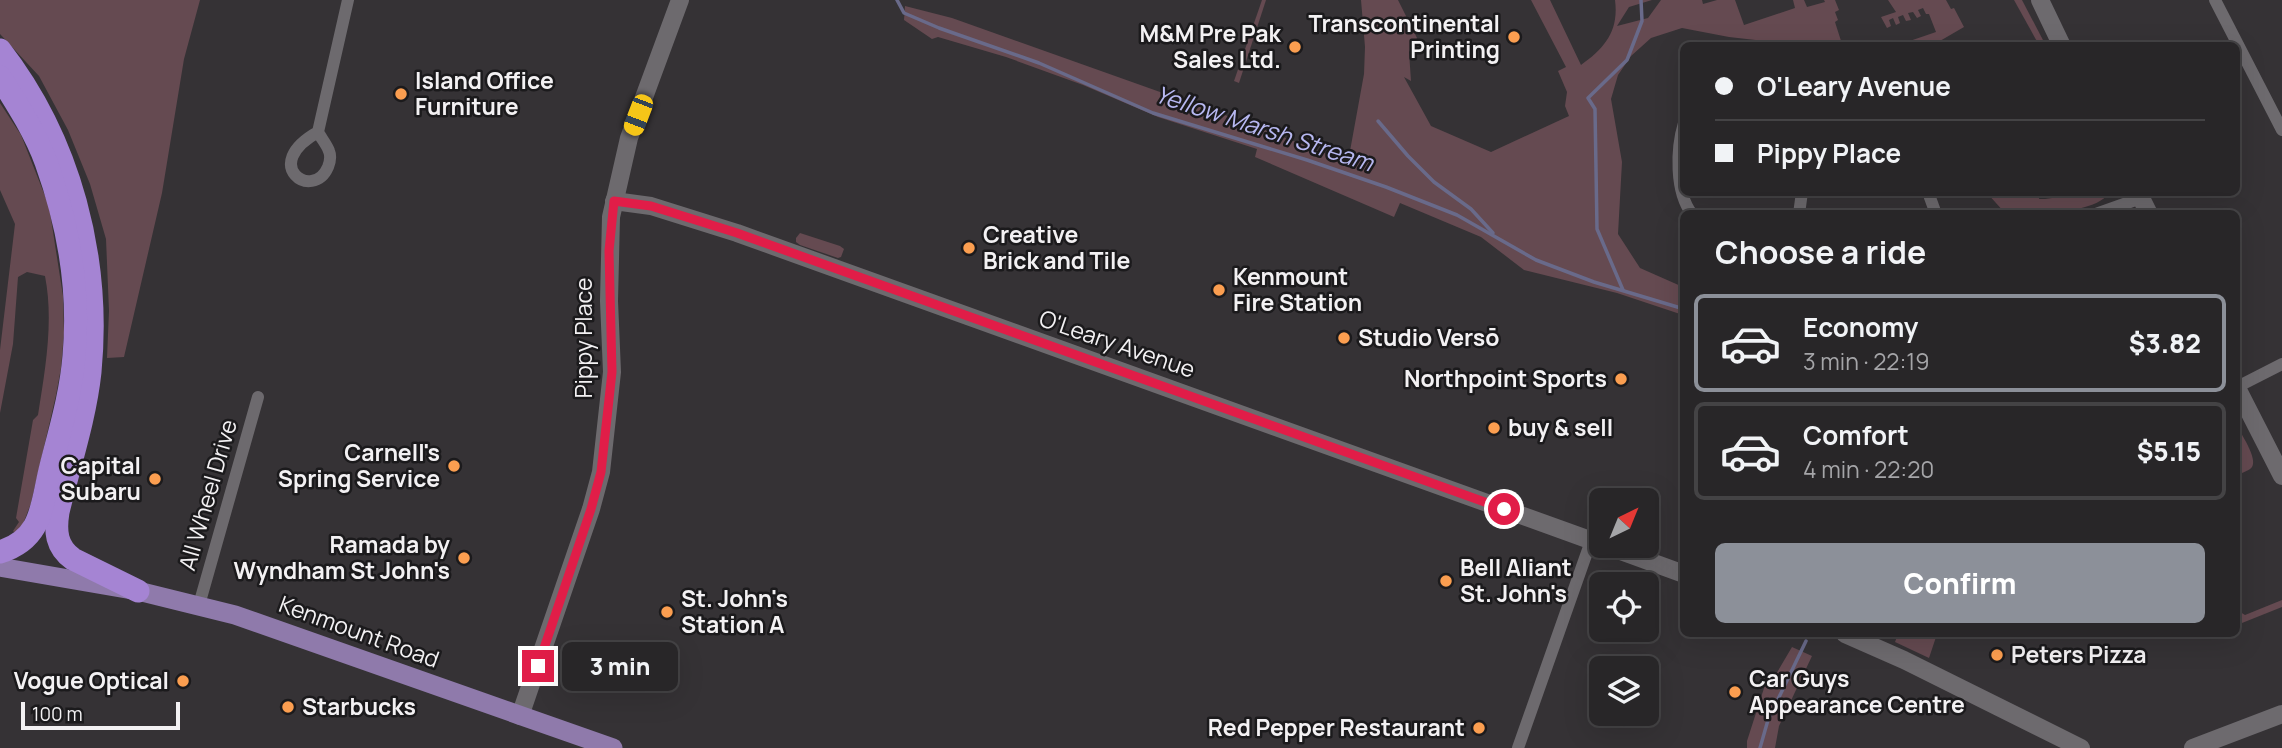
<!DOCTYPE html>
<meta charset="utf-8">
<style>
:root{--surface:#282628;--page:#302e30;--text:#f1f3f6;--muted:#a5a5a8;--line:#444345;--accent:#8c9099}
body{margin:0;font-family:Manrope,sans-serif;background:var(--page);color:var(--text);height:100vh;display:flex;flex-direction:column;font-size:26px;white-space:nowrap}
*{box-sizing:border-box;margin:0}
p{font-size:23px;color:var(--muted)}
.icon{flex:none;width:38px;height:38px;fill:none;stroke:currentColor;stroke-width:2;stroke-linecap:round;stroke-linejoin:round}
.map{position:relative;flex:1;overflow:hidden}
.panel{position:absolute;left:1680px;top:210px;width:560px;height:427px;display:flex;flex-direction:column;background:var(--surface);border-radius:10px;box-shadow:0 7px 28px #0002,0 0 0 2px var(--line)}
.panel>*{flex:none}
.hud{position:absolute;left:1680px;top:42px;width:560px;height:154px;border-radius:10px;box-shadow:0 7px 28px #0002,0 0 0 2px var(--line);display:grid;align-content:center;height:154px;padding:0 35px;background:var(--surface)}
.needle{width:46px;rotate:43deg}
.fabs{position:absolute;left:1589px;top:488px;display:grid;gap:14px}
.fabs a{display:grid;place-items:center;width:70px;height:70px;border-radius:10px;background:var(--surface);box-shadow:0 7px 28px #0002,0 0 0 2px var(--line);font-size:35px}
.scale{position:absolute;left:21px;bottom:18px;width:159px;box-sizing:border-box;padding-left:7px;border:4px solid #f3f1f3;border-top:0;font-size:19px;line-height:24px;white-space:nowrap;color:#f3f1f3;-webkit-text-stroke:5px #1b1a1c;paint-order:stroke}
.end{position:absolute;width:32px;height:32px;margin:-16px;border:9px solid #e11d48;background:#fff;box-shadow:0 0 0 4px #fff}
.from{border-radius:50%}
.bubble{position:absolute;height:49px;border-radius:10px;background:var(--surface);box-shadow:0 7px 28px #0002,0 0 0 2px var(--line);font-size:23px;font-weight:800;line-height:49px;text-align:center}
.car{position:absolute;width:21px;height:42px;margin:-21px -10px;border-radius:9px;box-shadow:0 0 5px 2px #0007;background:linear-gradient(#f5c518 24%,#345 0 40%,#f5c518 0 76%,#345 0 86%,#f5c518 0)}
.hud b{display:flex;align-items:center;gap:24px;height:66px;font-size:26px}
.hud b+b{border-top:2px solid var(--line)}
.hud i{width:18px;height:18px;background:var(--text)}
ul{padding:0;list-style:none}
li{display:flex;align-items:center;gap:21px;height:98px;margin:0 14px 10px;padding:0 21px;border:4px solid var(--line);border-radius:10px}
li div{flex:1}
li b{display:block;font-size:26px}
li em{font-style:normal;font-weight:800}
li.active{border-color:var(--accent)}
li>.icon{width:63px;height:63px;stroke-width:1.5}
h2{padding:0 35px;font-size:32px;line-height:84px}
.cta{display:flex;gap:14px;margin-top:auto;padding:14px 35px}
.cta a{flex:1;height:80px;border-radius:10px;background:var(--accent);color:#fff;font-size:28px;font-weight:800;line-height:80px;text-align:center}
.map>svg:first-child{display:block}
.green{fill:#654a51}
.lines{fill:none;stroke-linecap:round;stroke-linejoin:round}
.stream{stroke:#696a8a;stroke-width:3.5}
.street{stroke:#6d6a6e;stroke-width:12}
.secondary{stroke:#6d6a6e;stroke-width:18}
.primary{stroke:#8f7aab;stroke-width:19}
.highway{stroke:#a584d3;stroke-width:23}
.route{stroke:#e11d48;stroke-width:9}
.poi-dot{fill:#fb9e50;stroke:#1b1a1c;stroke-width:2.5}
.labels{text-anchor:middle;stroke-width:5;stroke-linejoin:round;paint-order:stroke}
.poi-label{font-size:23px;font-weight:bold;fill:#f3f1f3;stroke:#1b1a1c;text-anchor:start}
.street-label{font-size:23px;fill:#f3f1f3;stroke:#1b1a1c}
.water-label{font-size:24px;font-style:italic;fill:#b7b8f1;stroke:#1b1a1c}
</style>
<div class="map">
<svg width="2282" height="748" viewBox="0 0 2282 748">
<rect width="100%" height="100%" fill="#353235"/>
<g class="green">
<polygon points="0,0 200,0 184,59 162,193 124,357 107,358 109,311 106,239 90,184 68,130 39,76 0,34"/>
<polygon points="1262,0 1266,0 1239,83 1234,81"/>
<path d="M1361,0H1398L1417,38L1409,52L1411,81L1404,77L1431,126L1491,152L1569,116L1565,106L1567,92L1558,71L1566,67L1531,0H1550L1581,65C1605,48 1619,31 1615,0H1652L1629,7L1617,26L1648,18L1661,0H1702L1703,4L1717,0H1735L1744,25L1795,8L1793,0H1804L1807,7L1825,2L1824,0H1835L1839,10L1835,12L1838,20L1835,22L1842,44L1856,40L1858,45H1799L1729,37L1682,28L1651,38L1631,56L1618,75L1611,99L1622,162L1618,234L1640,268L1683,287V315L1617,293L1524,270L1481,237L1400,203L1394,217L1255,157L1257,149L1158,117L1083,85L1006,57L938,37L932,39L904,20L905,6L952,18L1236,119L1348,162L1364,74L1365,47Z"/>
<polygon points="1888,0 1946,0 1951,9 1954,8 1964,27 1933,45 1898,45 1936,32 1929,14 1926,14 1923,8 1918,10 1921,16 1917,18 1913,12 1908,13 1911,20 1906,21 1903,15 1898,17 1900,23 1896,25 1893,18 1889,20 1891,26 1887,28 1881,17 1896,12"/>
<polygon points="2014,0 2022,0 2044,42 2039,45"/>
<path d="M0,103L21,135L49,206L63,296L64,333L61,368L56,395L31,503L23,524L15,533L13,531L19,522L16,518L33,420L38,415C45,370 54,322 45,276L27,272L18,277L13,344L0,413V350L15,224L0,190Z"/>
<path d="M1987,193H2040L2039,199H2045L2088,193H2109C2094,215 2030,214 2005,213Z"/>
<polygon points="800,233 840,246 844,249 841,257 838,258 800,245 796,242 796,238"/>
<path d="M2236,425C2241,433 2258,459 2252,467C2249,471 2241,473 2237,475Z"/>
<polygon points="2282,600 2282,607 2237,625 2237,610 2245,615"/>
<polygon points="1898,634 1937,634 1929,658 1895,642"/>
<polygon points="1792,647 1812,656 1779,726 1775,748 1747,748 1747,741 1765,685 1772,681"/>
</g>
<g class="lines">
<g class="stream">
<polyline points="897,0 904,13 939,28 1039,63 1153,113 1307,160 1386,187 1457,215 1536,260 1594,282 1684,309"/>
<polyline points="1378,121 1408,156 1434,182 1471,209 1493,233"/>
<polyline points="1623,290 1597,229 1595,109 1588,98 1627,60 1642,21 1641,0"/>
<polyline points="1760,748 1768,720 1806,641"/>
</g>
<g class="street">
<polyline points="2215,0 2282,130"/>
<path d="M1684,123C1676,149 1675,192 1692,214"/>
<path d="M318,132C259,165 313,202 328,167C330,162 331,156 329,151C327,145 321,138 318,132L348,0"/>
<polyline points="1928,192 1936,214"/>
<polyline points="1799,214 1802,192"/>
<polyline points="2096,214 2141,198"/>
<polyline points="2237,387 2282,364"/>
<polyline points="199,605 258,397"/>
<polyline points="1518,748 1591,541"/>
</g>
<g class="secondary">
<polyline points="2040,0 2062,46"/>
<polyline points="2138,192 2149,214"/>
<polyline points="614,201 651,206 737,233 1601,544"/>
<polyline points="2236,386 2282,476"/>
<polyline points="1607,546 1684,574"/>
<polyline points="1845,634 1904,660 2081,748"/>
<polyline points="520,716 591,509 601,472 612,372 609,301 611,217 629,138 680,0"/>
<polyline points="2193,748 2282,714"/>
</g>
<polyline class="primary" points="0,567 138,591 235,615 613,748"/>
<g class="highway">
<path d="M0,50C70,140 101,258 90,372C85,419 69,466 58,512C55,531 56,547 73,559L138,591"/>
<path d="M0,77C17,104 35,132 46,162C68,223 80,291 74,356C71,394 60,430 51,466C41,505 44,538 0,552"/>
</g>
</g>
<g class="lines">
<polyline class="route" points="538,666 591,509 601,472 612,372 609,251 614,201 651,206 737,233 1504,509"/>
</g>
<g class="poi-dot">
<circle cx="1514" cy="37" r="7"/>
<circle cx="1295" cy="47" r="7"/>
<circle cx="401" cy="94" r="7"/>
<circle cx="969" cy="248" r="7"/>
<circle cx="1219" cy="290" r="7"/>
<circle cx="1344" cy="338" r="7"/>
<circle cx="1621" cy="379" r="7"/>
<circle cx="1494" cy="428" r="7"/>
<circle cx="454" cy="466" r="7"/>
<circle cx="155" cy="479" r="7"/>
<circle cx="464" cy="558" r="7"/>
<circle cx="1446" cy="581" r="7"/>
<circle cx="667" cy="612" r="7"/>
<circle cx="1997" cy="655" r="7"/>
<circle cx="183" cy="681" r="7"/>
<circle cx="1735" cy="692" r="7"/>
<circle cx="288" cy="707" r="7"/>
<circle cx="1479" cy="728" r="7"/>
</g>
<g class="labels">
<g class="poi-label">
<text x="1500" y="32" text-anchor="end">Transcontinental<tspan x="1500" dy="26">Printing</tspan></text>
<text x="1281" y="42" text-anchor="end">M&amp;M Pre Pak<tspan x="1281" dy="26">Sales Ltd.</tspan></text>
<text x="415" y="89">Island Office<tspan x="415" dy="26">Furniture</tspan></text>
<text x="983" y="243">Creative<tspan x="983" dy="26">Brick and Tile</tspan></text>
<text x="1233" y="285">Kenmount<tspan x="1233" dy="26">Fire Station</tspan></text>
<text x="1358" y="346">Studio Versō</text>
<text x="1607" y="387" text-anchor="end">Northpoint Sports</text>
<text x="1508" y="436">buy &amp; sell</text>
<text x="440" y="461" text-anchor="end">Carnell's<tspan x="440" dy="26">Spring Service</tspan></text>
<text x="141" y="474" text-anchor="end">Capital<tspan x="141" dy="26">Subaru</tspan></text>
<text x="450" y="553" text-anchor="end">Ramada by<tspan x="450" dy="26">Wyndham St John's</tspan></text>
<text x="1460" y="576">Bell Aliant<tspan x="1460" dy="26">St. John's</tspan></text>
<text x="681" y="607">St. John's<tspan x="681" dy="26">Station A</tspan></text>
<text x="2011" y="663">Peters Pizza</text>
<text x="1749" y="687">Car Guys<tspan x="1749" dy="26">Appearance Centre</tspan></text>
<text x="169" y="689" text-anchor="end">Vogue Optical</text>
<text x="302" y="715">Starbucks</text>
<text x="1465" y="736" text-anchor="end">Red Pepper Restaurant</text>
</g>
<g class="street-label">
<text transform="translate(584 338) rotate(-90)" y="8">Pippy Place</text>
<text transform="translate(1117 344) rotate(19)" y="8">O'Leary Avenue</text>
<text transform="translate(208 495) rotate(-74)" y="8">All Wheel Drive</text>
<text transform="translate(359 632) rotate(20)" y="8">Kenmount Road</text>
</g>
<g class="water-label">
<text transform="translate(1264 129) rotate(18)" y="8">Yellow Marsh Stream</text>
</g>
</g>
</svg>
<div class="fabs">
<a><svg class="needle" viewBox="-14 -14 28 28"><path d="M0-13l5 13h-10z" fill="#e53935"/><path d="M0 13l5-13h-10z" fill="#a5a5a8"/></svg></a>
<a><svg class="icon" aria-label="locate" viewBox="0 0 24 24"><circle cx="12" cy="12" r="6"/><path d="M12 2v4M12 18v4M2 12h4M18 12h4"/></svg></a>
<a><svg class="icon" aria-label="layers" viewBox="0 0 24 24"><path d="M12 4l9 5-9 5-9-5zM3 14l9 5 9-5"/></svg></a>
</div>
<div class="scale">100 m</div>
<i class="end from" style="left:1504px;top:509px"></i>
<i class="end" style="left:538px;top:666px"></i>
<div class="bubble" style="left:562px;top:642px;width:116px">3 min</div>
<i class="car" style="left:638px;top:115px;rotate:201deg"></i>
<div class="hud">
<b><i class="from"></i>O'Leary Avenue</b>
<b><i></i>Pippy Place</b>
</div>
<section class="panel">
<h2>Choose a ride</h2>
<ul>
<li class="active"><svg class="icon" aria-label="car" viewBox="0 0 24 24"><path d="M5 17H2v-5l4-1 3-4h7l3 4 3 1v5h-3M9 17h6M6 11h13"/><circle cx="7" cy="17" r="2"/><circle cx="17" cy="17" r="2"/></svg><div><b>Economy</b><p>3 min · 22:19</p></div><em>$3.82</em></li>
<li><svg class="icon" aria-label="car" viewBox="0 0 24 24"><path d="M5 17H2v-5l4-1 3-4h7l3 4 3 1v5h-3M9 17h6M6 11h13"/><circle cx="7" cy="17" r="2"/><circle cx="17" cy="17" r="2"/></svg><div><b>Comfort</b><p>4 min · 22:20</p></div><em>$5.15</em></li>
</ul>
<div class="cta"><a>Confirm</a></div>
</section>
</div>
